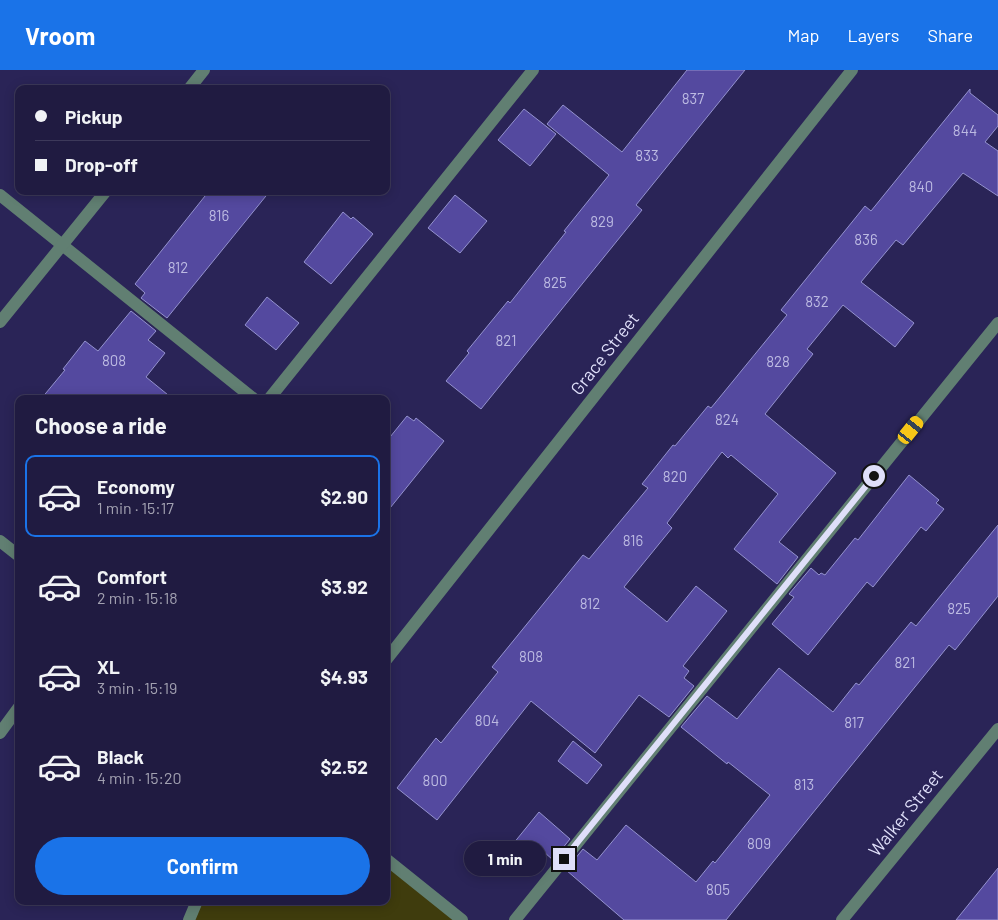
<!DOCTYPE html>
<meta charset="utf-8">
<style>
:root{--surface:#201b41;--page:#2d284c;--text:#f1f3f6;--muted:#a2a1b1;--line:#3d395a;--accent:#1a73e8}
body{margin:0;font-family:Barlow,sans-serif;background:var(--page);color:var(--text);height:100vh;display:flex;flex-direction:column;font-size:19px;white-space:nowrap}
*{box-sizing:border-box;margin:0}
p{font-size:16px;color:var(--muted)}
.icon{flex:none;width:28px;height:28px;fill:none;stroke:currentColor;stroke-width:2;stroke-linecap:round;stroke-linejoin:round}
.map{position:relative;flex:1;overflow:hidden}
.panel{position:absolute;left:15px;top:325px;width:375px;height:510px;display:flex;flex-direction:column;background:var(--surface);border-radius:10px;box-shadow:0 2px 12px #0003,0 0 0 1px var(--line)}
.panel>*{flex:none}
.top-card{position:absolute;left:15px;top:15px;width:375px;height:110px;border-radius:10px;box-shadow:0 2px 12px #0003,0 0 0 1px var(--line);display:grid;align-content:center;height:110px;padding:0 20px;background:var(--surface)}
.end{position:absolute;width:22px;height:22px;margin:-11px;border:6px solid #dfdff9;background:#111;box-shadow:0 0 0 2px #111}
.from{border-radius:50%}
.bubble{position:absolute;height:35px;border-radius:18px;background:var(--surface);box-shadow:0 2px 12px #0003,0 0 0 1px var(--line);font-size:16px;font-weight:700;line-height:35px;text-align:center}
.car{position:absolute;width:15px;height:30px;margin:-15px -8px;border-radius:6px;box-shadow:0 0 4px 1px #0007;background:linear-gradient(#f5c518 24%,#345 0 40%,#f5c518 0 76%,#345 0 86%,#f5c518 0)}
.top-card b{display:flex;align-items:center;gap:18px;height:48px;font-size:19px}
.top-card b+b{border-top:1px solid var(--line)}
.top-card i{width:12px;height:12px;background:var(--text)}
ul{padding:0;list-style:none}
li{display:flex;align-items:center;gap:15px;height:82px;margin:0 10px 8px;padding:0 10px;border:2px solid transparent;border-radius:10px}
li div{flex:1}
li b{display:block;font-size:19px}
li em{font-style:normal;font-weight:700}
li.on{border-color:var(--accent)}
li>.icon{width:45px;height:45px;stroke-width:1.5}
h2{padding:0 20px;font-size:22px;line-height:60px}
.button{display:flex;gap:10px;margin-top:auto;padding:10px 20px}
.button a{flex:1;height:58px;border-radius:30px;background:var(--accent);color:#fff;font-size:20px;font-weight:700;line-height:58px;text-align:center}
header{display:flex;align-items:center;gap:30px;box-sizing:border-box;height:70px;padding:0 25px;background:var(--accent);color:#fff}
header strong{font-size:24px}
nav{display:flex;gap:28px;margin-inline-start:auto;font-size:18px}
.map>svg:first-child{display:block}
.green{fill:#3f3c0d}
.building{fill:#54499f;stroke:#9492cf}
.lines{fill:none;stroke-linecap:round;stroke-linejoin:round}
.minor{stroke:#617f72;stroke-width:12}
.route{stroke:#dfdff9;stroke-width:6}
.labels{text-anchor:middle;stroke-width:4;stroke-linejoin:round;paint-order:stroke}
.number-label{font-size:15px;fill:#bcbae2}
.street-label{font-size:18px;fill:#dfdff9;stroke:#2a2457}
</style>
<header>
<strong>Vroom</strong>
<nav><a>Map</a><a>Layers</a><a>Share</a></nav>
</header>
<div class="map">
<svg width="998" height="850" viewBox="0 0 998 850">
<rect width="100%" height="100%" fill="#2a2457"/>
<polygon class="green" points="386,789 462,850 189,850 197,831 386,831"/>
<g class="building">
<polygon points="687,0 745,0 636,135 642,140 481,339 446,311 469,283 467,281 508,231 510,233 566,162 564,161 609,105 547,54 563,35 622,82"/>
<polygon points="970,19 970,23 998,45 998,56 985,72 998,81 998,126 963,103 903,175 896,170 861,212 914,253 895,277 843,235 807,279 813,284 765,344 836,403 779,472 798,487 777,514 734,479 778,424 731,385 728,388 722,382 667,453 672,458 624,517 667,552 696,516 727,541 683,596 689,601 684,608 694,616 669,647 639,625 595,683 531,631 437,750 397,718 436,668 441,673 498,602 492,597 583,485 589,489 648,418 642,414 673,375 675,376 708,336 711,338 787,245 781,240 865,136 871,141"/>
<polygon points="524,39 556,64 530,96 498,70"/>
<polygon points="209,121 270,121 167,248 141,228 145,223 135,214"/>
<polygon points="455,125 487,151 460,183 428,158"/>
<polygon points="343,142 351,149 353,147 373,164 331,214 304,192"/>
<polygon points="267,227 299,253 276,280 245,255"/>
<polygon points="131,241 156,261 148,270 165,283 146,307 173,329 41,329 65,300 63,299 85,271 98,281"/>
<polygon points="407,346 414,351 416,348 444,371 386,443 386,372"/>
<polygon points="909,405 939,430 936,433 944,439 926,461 921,457 873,517 867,512 808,585 772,554 794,527 789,524 811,498 819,505 821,503 825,505 855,468 858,470"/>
<polygon points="998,455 998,526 955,580 949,575 726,850 624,850 566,800 583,779 597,790 626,755 696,812 713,791 715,793 770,725 728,692 727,694 681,657 707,626 737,649 779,598 833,642 856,613 859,615 911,552 916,556"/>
<polygon points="573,671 602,695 587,714 558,691"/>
<polygon points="539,742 570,769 553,790 544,782 536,792 513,774"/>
<polygon points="998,798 998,850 956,850"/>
</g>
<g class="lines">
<g class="minor">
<polyline points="189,19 204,0"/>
<polyline points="0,125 254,329"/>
<polyline points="0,252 106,121"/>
<polyline points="269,329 533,0"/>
<polyline points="0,471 19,486"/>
<polyline points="386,590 852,0"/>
<polyline points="0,663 19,637"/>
<polyline points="386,789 462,850"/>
<polyline points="189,850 197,831"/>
<polyline points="515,850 998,253"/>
<polyline points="842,850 998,659"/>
</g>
</g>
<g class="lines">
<polyline class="route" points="564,789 874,406"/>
</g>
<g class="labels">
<g class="number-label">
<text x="693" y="34">837</text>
<text x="965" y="66">844</text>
<text x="647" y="91">833</text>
<text x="921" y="122">840</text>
<text x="219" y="151">816</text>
<text x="602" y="157">829</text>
<text x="866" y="175">836</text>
<text x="178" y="203">812</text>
<text x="555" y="218">825</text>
<text x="817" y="237">832</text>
<text x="506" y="276">821</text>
<text x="114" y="296">808</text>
<text x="778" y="297">828</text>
<text x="727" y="355">824</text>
<text x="675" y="412">820</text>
<text x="633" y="476">816</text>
<text x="590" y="539">812</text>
<text x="959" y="544">825</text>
<text x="531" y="592">808</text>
<text x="905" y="598">821</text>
<text x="487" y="656">804</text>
<text x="854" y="658">817</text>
<text x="435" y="716">800</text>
<text x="804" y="720">813</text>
<text x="759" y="779">809</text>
<text x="718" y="825">805</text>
</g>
<g class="street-label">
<text transform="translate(605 284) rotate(-52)" y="6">Grace Street</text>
<text transform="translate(906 743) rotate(-51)" y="6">Walker Street</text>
</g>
</g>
</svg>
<i class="end from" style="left:874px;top:406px"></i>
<i class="end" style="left:564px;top:789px"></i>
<div class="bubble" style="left:464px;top:771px;width:82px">1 min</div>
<i class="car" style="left:911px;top:360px;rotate:39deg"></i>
<div class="top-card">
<b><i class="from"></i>Pickup</b>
<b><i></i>Drop-off</b>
</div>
<section class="panel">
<h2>Choose a ride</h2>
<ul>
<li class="on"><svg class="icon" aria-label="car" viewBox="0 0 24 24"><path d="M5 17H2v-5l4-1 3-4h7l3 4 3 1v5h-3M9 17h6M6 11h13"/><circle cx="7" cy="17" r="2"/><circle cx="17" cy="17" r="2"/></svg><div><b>Economy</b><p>1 min · 15:17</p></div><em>$2.90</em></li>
<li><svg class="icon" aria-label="car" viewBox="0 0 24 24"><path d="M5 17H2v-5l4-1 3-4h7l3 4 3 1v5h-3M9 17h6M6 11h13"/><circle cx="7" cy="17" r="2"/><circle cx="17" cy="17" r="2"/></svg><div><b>Comfort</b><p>2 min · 15:18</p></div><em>$3.92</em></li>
<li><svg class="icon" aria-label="car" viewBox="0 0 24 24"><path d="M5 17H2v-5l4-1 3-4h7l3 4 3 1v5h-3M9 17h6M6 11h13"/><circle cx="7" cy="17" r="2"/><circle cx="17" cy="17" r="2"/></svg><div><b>XL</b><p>3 min · 15:19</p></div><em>$4.93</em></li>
<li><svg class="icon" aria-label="car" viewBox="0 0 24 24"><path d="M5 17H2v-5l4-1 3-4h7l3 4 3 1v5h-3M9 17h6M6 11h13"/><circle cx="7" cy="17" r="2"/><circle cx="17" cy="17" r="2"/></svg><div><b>Black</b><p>4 min · 15:20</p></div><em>$2.52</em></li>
</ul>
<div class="button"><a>Confirm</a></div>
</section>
</div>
